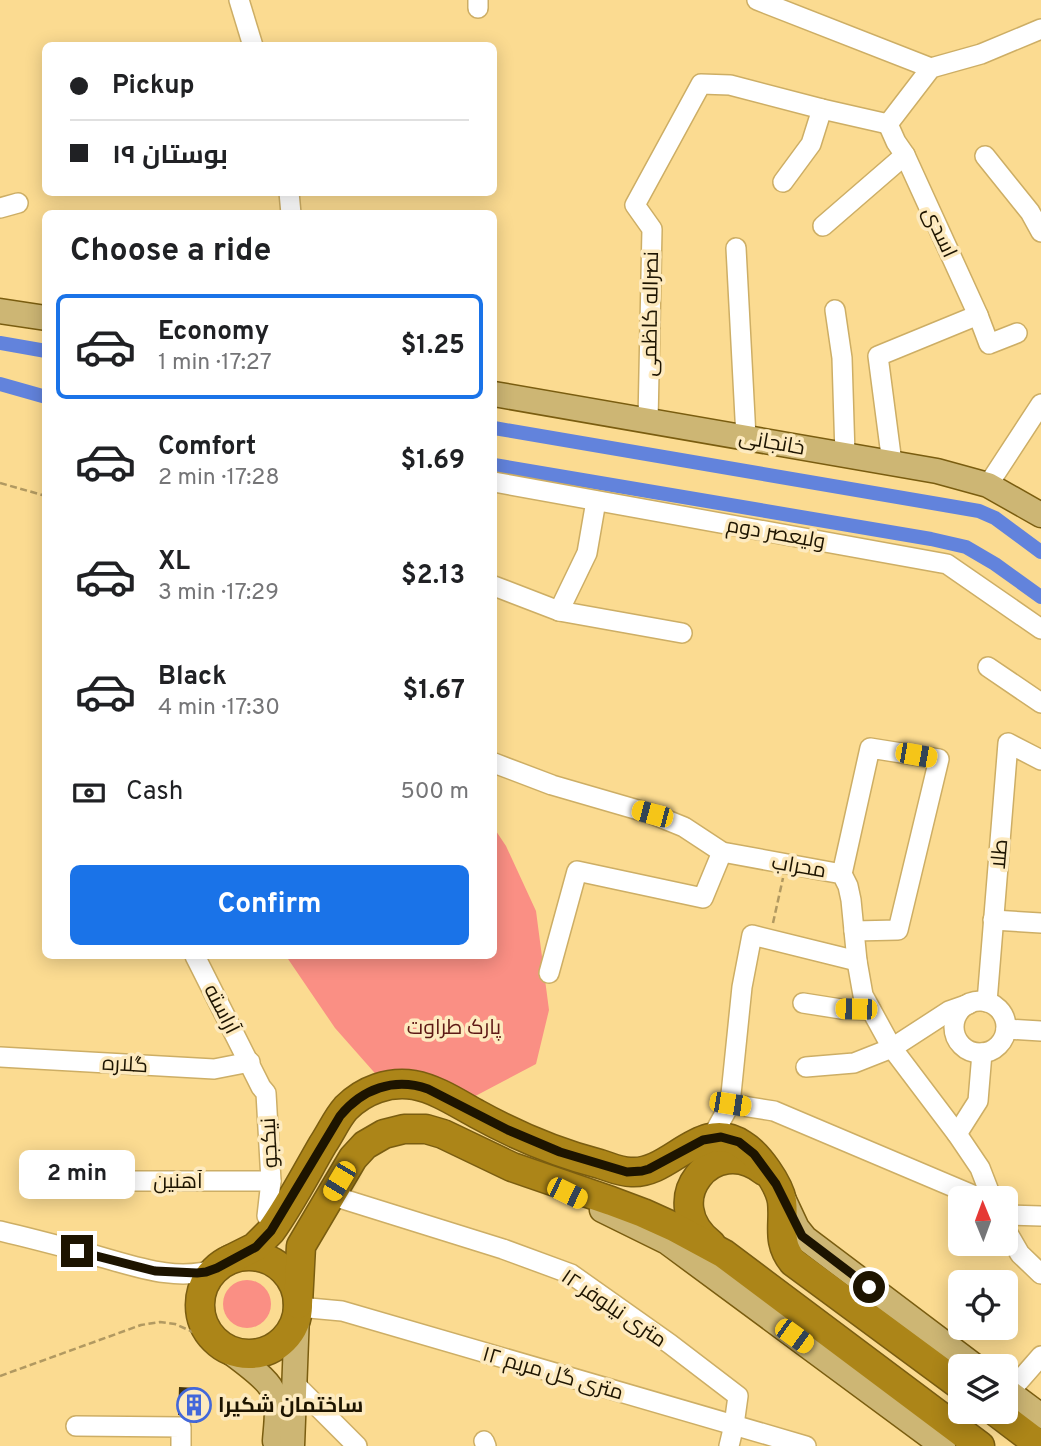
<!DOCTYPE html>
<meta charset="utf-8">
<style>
:root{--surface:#fff;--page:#f6f6f6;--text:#202124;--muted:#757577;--line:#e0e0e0;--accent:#1a73e8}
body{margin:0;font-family:Overpass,Cairo,sans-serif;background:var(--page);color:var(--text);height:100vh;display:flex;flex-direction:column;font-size:26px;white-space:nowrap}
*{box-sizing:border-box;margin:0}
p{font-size:23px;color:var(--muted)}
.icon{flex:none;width:38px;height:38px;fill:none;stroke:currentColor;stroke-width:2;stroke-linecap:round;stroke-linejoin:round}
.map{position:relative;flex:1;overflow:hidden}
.drawer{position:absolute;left:42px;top:210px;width:455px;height:749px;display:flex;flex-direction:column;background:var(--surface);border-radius:10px;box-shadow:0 4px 18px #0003}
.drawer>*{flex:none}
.banner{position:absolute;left:42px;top:42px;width:455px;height:154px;border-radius:10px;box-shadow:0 4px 18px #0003;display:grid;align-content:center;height:154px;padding:0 28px;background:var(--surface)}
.needle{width:46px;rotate:359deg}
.controls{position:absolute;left:948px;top:1186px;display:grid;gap:14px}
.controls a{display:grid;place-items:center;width:70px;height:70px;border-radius:10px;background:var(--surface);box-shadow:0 4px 18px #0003;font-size:35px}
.end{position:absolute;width:32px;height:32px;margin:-16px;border:9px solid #1d1400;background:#fff;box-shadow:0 0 0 4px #fff}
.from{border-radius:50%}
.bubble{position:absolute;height:49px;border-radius:10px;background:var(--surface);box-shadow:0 4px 18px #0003;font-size:23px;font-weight:700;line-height:49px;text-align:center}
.car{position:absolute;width:21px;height:42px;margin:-21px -10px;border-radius:9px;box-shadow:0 0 5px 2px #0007;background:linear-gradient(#f5c518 24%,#345 0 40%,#f5c518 0 76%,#345 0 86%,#f5c518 0)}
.banner b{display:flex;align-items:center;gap:24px;height:66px;font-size:26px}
.banner b+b{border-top:2px solid var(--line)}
.banner i{width:18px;height:18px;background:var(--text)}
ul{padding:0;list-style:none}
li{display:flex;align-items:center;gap:21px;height:105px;margin:0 14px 10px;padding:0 14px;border:4px solid transparent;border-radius:10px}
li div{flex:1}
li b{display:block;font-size:26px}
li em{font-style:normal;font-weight:700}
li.on{border-color:var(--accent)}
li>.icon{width:63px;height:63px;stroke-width:1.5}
h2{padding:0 28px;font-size:32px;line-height:84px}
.pay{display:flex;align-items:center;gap:18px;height:77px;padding:0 28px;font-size:26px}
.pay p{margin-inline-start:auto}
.action{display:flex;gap:14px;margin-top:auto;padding:14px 28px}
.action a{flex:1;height:80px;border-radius:10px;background:var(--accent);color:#fff;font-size:28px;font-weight:700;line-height:80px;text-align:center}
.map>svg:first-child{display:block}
.green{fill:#fa8f84}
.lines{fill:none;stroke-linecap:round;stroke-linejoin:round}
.canal{stroke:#6283dc;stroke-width:14}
.building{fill:#44340c}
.minor-casing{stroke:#cdae65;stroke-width:22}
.major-casing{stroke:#7a5d10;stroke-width:27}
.highway-casing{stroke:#7a5d10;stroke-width:31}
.path{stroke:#b19961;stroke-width:2.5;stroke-dasharray:7 3.5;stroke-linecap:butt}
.minor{stroke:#fff;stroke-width:19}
.major{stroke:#cdb674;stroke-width:24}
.highway{stroke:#ac8518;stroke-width:28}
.route{stroke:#1d1400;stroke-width:9}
.labels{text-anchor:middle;stroke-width:7;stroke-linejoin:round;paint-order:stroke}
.street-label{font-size:21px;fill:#1d1400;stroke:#fdeabf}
.park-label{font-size:21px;fill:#5d1815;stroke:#fdeabf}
.poi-label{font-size:21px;font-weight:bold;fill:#1d1400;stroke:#fdeabf;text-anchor:start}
</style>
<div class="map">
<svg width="1041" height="1446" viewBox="0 0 1041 1446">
<rect width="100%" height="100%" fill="#fbdb91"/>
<g class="green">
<polygon points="494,828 506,846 536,911 549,1010 536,1064 464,1102 388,1088 335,1028 286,956 494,956"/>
<circle cx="247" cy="1304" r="24"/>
</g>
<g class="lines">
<g class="canal">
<polyline points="0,343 46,351"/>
<polyline points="0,384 46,397"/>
<polyline points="494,428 979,511 995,518 1041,552"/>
<polyline points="494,465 931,539 966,547 995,564 1041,597"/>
</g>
</g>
<polygon class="building" points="179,1387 197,1388 210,1398 209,1411 197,1412 197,1423 192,1422 187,1416 178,1415"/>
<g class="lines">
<g class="minor-casing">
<g id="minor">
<polyline points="239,0 253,46"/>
<polyline points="757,0 931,68"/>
<polyline points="478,8 478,0"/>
<polyline points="888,124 896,142 905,155 978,315 878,356 892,463"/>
<polyline points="888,124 931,68 981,54 1041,29"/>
<polyline points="985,156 1030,212 1041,232"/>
<polyline points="783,182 811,144 822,109"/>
<polyline points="289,192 291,214"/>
<polyline points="0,208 18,203"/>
<polyline points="823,226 905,155"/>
<polyline points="736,248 746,437"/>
<polyline points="835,310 842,358 845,455"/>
<polyline points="978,315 989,344 1017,333"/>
<polyline points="648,421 652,229 635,205 701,84 730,85 822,109 888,124"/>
<polyline points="494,482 947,564 1041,629"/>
<polyline points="988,485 1041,404"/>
<polyline points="494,586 559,611 682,633"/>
<polyline points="559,611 587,553 596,501"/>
<polyline points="988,667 1041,703"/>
<polyline points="494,763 552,785 652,814 684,827 722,852 842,874 848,886 851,900 857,961 863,995 892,1048 957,1134 980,1168 992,1199"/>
<polyline points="842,874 870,748 939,759 898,930 854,931"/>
<polyline points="993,920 1041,923"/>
<polyline points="195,956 261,1087 266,1093 271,1181 267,1216 271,1222 275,1225"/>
<polyline points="549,973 577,871 703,898 722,852"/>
<circle cx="980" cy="1027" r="26"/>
<polyline points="987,1002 1008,743 1041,760"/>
<polyline points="803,1003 841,1009 871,1010"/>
<polyline points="1006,1029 1041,1031"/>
<polyline points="0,1057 214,1069 250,1062"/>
<polyline points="806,1067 854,1063 892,1048 949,1011 969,1004"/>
<polyline points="730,1104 774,1111 982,1199"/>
<polyline points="957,1134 978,1101 982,1053"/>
<polyline points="712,1137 730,1104 742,987 752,935 857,961"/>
<polyline points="84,1181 271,1181"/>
<polyline points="330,1195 503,1249 571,1274 670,1344 738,1396 734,1425 729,1446"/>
<polyline points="1006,1215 1041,1216"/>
<polyline points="1006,1230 1020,1254 1041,1274"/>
<path d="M0,1231C30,1238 60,1246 90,1254C129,1264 177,1284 217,1268"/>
<polyline points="298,1307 342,1311 806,1446"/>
<polyline points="293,1382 357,1446"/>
<polyline points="1013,1388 1041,1356"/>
<polyline points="76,1426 181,1427 181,1446"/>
<polyline points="484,1441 486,1446"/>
</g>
</g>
<g class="major-casing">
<g id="major">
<polyline points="0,311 46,318"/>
<polyline points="494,394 937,471 988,485 1041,515"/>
<polyline points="782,1196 797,1228 805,1238 976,1367"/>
<polyline points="602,1210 667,1242 943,1446"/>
<path d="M225,1348C238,1358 266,1377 272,1390C280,1405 276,1425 275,1441"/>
<polyline points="1006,1390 1041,1416"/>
<polyline points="292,1446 297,1314"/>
</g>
</g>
<g class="highway-casing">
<g id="highway">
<path d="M711,1244C656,1201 714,1131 764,1171"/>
<circle cx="249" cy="1305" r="49"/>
<path d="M229,1260L255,1247L271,1231C291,1203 306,1173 323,1144C331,1132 337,1118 346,1108C364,1090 389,1081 414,1085C436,1089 457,1103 477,1114C515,1135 557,1153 600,1164C610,1167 620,1172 631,1172C671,1175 701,1116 743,1145C758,1154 779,1184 782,1201C785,1224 776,1241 793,1262L961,1386"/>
<polyline points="298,1304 301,1246 353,1158 365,1145 384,1134 404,1129 426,1129 443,1134 512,1167 611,1201 643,1213 674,1227 724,1254 980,1446"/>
<polyline points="996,1412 1041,1446"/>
</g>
</g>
<g class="path">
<polyline points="0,483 46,496"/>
<polyline points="773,923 783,878"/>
<polyline points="0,1376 141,1325 160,1322 175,1324 211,1340"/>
</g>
<use href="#minor" class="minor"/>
<use href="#major" class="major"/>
<use href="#highway" class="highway"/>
</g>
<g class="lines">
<path class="route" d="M77,1251L155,1271L197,1273L206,1272L217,1268L256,1247L271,1231L340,1116C362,1089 394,1077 428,1089L508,1130L560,1152L627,1172L642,1171L649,1169L703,1140L721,1137L739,1142L754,1154L776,1184L802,1236L869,1287"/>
</g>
<defs>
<g id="building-ring" transform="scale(1.75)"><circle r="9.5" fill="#fdeabf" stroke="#4267da" stroke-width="1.5"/><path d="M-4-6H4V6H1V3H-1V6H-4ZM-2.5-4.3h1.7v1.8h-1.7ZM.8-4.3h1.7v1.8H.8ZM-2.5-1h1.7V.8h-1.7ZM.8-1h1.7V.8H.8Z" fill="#4267da"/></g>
</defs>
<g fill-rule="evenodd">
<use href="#building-ring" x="194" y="1405"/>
</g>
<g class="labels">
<g class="street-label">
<text transform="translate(940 232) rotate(65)" y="7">اسدی</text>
<text transform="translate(650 314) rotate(-89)" y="7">نصراله کاظمی</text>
<text transform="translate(772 442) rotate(10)" y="7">خانجانی</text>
<text transform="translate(776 533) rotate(10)" y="7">ولیعصر دوم</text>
<text transform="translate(999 854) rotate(-85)" y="7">طلا</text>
<text transform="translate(799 866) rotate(10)" y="7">محراب</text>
<text transform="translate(222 1009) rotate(63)" y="7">آراسته</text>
<text transform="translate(125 1064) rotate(3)" y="7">گلاره</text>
<text transform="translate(269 1143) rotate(-93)" y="7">نیکجو</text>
<text x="178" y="1188">آهنین</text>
<text transform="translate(614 1308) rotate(34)" y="7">۱۲ متری نیلوفر</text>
<text transform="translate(553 1373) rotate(16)" y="7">۱۲ متری گل مریم</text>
</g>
<g class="park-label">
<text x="454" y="1034">پارک طراوت</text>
</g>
<g class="poi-label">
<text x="218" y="1412">ساختمان شکیرا</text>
</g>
</g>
</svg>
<div class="controls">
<a><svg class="needle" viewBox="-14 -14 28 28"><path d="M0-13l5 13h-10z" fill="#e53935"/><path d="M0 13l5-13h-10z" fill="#757577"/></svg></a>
<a><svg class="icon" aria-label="locate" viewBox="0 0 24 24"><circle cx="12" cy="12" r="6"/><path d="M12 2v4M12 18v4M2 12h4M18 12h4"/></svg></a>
<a><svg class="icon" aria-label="layers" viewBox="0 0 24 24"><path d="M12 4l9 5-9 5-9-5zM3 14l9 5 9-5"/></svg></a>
</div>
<i class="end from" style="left:869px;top:1287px"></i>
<i class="end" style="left:77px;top:1251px"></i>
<div class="bubble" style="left:19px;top:1150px;width:116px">2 min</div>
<i class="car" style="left:916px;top:755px;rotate:100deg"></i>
<i class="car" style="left:652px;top:814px;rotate:285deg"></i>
<i class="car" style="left:856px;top:1009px;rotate:271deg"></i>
<i class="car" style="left:730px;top:1104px;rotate:99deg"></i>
<i class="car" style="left:339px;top:1181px;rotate:211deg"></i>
<i class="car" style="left:567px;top:1193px;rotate:116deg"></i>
<i class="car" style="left:794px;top:1336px;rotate:126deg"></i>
<div class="banner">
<b><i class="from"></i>Pickup</b>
<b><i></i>بوستان ۱۹</b>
</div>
<section class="drawer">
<h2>Choose a ride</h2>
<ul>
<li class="on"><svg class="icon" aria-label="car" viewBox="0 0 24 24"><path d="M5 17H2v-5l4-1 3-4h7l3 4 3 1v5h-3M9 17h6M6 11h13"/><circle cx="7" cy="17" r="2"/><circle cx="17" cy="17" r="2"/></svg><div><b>Economy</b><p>1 min · 17:27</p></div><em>$1.25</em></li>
<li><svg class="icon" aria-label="car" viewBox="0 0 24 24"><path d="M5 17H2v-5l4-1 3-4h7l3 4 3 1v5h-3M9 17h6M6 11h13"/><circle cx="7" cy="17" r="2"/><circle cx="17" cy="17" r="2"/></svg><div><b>Comfort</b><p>2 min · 17:28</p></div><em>$1.69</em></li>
<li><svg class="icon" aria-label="car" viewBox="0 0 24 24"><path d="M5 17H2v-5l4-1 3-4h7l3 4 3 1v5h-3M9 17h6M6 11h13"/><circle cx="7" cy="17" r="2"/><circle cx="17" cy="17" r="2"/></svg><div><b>XL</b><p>3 min · 17:29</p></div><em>$2.13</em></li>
<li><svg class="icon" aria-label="car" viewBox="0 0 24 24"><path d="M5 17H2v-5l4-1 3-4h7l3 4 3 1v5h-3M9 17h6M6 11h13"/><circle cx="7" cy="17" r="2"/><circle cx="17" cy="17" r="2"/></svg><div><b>Black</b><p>4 min · 17:30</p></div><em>$1.67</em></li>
</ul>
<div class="pay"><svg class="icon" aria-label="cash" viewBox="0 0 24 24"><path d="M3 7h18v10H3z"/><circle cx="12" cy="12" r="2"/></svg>Cash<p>500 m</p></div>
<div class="action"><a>Confirm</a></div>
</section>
</div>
